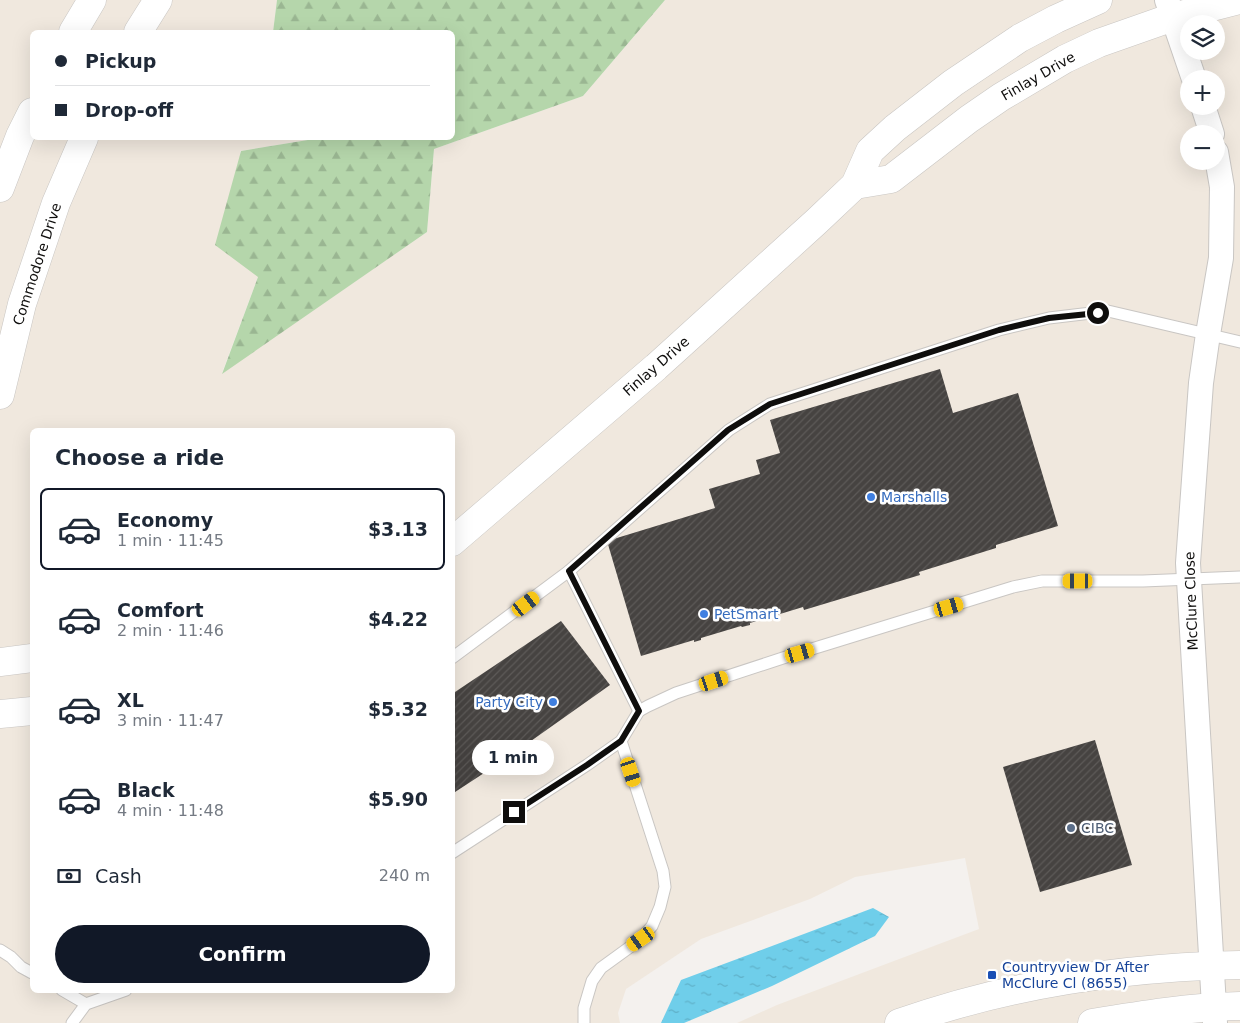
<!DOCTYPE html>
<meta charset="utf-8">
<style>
:root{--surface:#fff;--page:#f6f6f7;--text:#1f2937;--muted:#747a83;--line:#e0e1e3;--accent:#111827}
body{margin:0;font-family:"DejaVu Sans",sans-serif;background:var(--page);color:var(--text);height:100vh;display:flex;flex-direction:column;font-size:19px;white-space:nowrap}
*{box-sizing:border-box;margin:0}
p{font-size:16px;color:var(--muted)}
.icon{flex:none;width:28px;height:28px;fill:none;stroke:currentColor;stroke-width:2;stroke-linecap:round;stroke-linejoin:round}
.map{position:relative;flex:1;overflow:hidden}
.panel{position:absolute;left:30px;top:428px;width:425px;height:565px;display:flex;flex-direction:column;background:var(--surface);border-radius:8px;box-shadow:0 5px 20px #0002}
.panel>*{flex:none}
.banner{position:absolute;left:30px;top:30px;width:425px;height:110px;border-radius:8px;box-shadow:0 5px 20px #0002;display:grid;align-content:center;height:110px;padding:0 25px;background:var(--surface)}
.tools{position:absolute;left:1180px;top:15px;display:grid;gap:10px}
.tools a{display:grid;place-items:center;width:45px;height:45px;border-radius:50%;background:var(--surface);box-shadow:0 5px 20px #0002;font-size:25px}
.end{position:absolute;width:22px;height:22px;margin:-11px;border:6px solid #0f0e0d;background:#fff;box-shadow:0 0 0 2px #fff}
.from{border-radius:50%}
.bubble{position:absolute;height:35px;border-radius:18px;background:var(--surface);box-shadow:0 5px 20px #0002;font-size:16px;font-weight:800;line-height:35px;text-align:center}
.car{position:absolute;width:15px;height:30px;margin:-15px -8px;border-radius:6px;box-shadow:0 0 4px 1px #0007;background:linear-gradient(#f5c518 24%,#345 0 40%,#f5c518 0 76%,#345 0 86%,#f5c518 0)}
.banner b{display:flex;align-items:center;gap:18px;height:48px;font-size:19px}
.banner b+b{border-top:1px solid var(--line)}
.banner i{width:12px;height:12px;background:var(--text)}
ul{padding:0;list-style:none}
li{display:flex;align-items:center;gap:15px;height:82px;margin:0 10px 8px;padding:0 15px;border:2px solid transparent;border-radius:8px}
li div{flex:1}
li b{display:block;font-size:19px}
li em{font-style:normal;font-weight:800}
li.current{border-color:var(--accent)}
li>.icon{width:45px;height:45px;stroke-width:1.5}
h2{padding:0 25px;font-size:22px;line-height:60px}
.pay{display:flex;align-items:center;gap:12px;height:55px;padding:0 25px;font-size:19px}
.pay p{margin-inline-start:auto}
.cta{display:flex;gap:10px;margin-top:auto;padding:10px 25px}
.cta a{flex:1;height:58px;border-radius:30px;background:var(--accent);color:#fff;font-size:20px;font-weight:800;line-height:58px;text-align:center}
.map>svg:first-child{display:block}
.built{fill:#f0e8de;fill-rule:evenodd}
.forest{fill:url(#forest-firs)}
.water{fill:url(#water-ripples)}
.building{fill:url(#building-hatch)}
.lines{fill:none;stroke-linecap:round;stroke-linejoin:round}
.lane-casing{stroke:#c9c6c3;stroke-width:13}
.street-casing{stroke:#c9c6c3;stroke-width:26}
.secondary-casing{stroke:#c9c6c3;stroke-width:29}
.lane{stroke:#fff;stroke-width:11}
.street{stroke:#fff;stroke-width:24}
.secondary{stroke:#fff;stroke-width:28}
.route{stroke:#0f0e0d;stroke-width:6}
.shop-dot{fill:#3f7fe0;stroke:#fff;stroke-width:2}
.service-dot{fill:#5c6f8a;stroke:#fff;stroke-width:2}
.transit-dot{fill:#1a4fb4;stroke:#fff;stroke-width:2}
.labels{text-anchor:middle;stroke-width:5;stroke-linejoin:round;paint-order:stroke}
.street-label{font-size:14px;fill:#0f0e0d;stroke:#fff}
.shop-label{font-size:14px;fill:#366cbe;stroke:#fff;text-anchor:start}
.service-label{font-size:14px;fill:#4e5e75;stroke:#fff;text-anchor:start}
.transit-label{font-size:14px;fill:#164399;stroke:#fff;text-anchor:start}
</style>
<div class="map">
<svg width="1240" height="1023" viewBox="0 0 1240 1023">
<defs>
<pattern id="forest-firs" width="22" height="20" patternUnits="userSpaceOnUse" patternTransform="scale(1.25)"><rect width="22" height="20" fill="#b5d6ab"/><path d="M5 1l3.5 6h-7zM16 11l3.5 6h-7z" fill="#9ab692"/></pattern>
<pattern id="water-ripples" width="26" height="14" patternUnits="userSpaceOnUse" patternTransform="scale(1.25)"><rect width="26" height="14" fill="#6fceea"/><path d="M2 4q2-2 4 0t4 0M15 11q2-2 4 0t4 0" fill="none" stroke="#5fb0c8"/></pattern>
<pattern id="building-hatch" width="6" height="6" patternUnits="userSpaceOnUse" patternTransform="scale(1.25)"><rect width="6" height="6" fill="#464341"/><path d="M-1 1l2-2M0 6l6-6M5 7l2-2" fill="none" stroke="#5d5a58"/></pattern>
</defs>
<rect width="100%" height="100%" fill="#f4f1ee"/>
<path class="built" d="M0,0H277L273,32H32V138H320L240,151L258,277L222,373L427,232L434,149L583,96L665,0H1240V1023H737L777,1005L979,929L965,858L855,877L810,899L701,939L626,989L618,1013L620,1023H0ZM1189,24H1216V51H1189ZM1189,79H1216V106H1189ZM1189,134H1216V161H1189ZM32,430H452V990H32Z"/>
<polygon class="forest" points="277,0 665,0 583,96 434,149 427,232 222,374 258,277 215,245 241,151 320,138 452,138 452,32 273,32"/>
<polygon class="water" points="873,908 889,917 875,936 772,986 684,1023 661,1023 681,980"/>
<g class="building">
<polygon points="940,369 953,413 1018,393 1058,526 996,545 996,548 919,572 920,575 804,610 803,607 750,623 750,625 742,627 741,626 701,638 701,640 694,642 694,640 641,656 607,541 715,508 709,489 760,474 756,460 780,453 770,420"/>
<polygon points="561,621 610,685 507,758 452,794 452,694"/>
<polygon points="1095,740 1132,865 1040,892 1003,767"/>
</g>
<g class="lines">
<g class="lane-casing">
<g id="lane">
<polyline points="452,658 569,571"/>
<polyline points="639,711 569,571 729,430 770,404 999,330 1049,318 1108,311 1240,342"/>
<polyline points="452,853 587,765 621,741 639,711 648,706 676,693 789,656 1013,587 1042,581 1143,581 1240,577"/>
<polyline points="0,950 11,957 21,967 32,973"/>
<polyline points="62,990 86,1004"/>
<polyline points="72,1023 86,1004 126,990"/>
<polyline points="584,1023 584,1008 592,981 601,968 641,939 652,926 660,907 665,887 663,871 621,741"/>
</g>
</g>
<g class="street-casing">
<g id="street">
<polyline points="1167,0 1194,79"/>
<polyline points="1203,106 1212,134"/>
<polyline points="1215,1023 1188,563 1201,383 1208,334 1221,258 1222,187 1216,152"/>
</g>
</g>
<g class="secondary-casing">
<g id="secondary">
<polyline points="73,32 92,0"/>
<polyline points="138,32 158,0"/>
<polyline points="855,185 891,179 969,119 1001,97 1065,59 1099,43 1173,17 1239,0"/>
<polyline points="0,188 20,136 32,112"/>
<polyline points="0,395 22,304 56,203 84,138"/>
<polyline points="452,542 656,367 817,221 855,185 870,151 895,128 953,83 1020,38 1056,19 1098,0"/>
<polyline points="0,662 32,658"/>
<polyline points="0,714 32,711"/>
<path d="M899,1023C1009,984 1124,967 1240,965"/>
<path d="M1092,1023C1141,1015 1190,1007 1240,1006"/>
</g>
</g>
<use href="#lane" class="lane"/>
<use href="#street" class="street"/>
<use href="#secondary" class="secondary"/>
</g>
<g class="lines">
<polyline class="route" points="514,812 587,765 621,741 639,711 569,571 728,430 770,404 999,330 1049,318 1098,313"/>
</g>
<g class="shop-dot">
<circle cx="871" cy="497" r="5"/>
<circle cx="704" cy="614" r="5"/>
<circle cx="553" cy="702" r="5"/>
</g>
<circle class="service-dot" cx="1071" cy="828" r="5"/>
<rect class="transit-dot" x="987" y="970" width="10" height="10" rx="2.5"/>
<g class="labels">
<g class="street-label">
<text transform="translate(1038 76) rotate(-30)" y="5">Finlay Drive</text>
<text transform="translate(37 264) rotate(-72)" y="5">Commodore Drive</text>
<text transform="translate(656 366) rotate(-41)" y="5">Finlay Drive</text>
<text transform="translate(1191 601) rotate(-92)" y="5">McClure Close</text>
</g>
<g class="shop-label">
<text x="881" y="502">Marshalls</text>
<text x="714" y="619">PetSmart</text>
<text x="543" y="707" text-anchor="end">Party City</text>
</g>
<g class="service-label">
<text x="1081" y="833">CIBC</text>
</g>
<g class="transit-label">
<text x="1002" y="972">Countryview Dr After<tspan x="1002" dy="16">McClure Cl (8655)</tspan></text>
</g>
</g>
</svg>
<div class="tools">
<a><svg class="icon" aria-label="layers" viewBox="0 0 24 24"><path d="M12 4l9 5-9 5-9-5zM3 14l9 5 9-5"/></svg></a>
<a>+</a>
<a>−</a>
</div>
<i class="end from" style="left:1098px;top:313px"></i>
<i class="end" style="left:514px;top:812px"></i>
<div class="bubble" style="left:472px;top:740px;width:82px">1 min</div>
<i class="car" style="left:1078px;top:581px;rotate:270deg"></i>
<i class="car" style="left:526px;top:604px;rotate:53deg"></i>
<i class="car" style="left:949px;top:607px;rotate:74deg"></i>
<i class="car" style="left:800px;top:653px;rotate:74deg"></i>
<i class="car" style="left:714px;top:681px;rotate:72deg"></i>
<i class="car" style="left:631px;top:772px;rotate:162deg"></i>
<i class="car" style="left:641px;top:939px;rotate:235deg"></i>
<div class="banner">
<b><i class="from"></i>Pickup</b>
<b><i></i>Drop-off</b>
</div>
<section class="panel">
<h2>Choose a ride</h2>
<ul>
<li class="current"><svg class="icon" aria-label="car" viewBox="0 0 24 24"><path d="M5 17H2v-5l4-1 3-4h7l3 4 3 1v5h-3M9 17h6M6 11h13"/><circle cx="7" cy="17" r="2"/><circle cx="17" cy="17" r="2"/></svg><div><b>Economy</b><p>1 min · 11:45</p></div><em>$3.13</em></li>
<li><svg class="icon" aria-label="car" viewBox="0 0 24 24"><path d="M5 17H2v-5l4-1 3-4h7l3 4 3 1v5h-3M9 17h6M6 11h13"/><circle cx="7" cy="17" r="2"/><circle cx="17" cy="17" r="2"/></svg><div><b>Comfort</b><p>2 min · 11:46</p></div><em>$4.22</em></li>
<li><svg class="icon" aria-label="car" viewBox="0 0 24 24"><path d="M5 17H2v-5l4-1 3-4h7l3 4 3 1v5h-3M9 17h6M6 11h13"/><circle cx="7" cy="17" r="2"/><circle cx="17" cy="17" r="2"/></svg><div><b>XL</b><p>3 min · 11:47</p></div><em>$5.32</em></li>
<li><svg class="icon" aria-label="car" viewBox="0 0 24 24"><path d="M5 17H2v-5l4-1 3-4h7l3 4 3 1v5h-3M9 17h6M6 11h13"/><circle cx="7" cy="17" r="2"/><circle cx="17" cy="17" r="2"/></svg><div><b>Black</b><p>4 min · 11:48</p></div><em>$5.90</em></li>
</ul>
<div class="pay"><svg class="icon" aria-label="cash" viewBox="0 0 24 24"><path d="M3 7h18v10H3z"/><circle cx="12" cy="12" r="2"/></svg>Cash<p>240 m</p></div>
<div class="cta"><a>Confirm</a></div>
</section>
</div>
